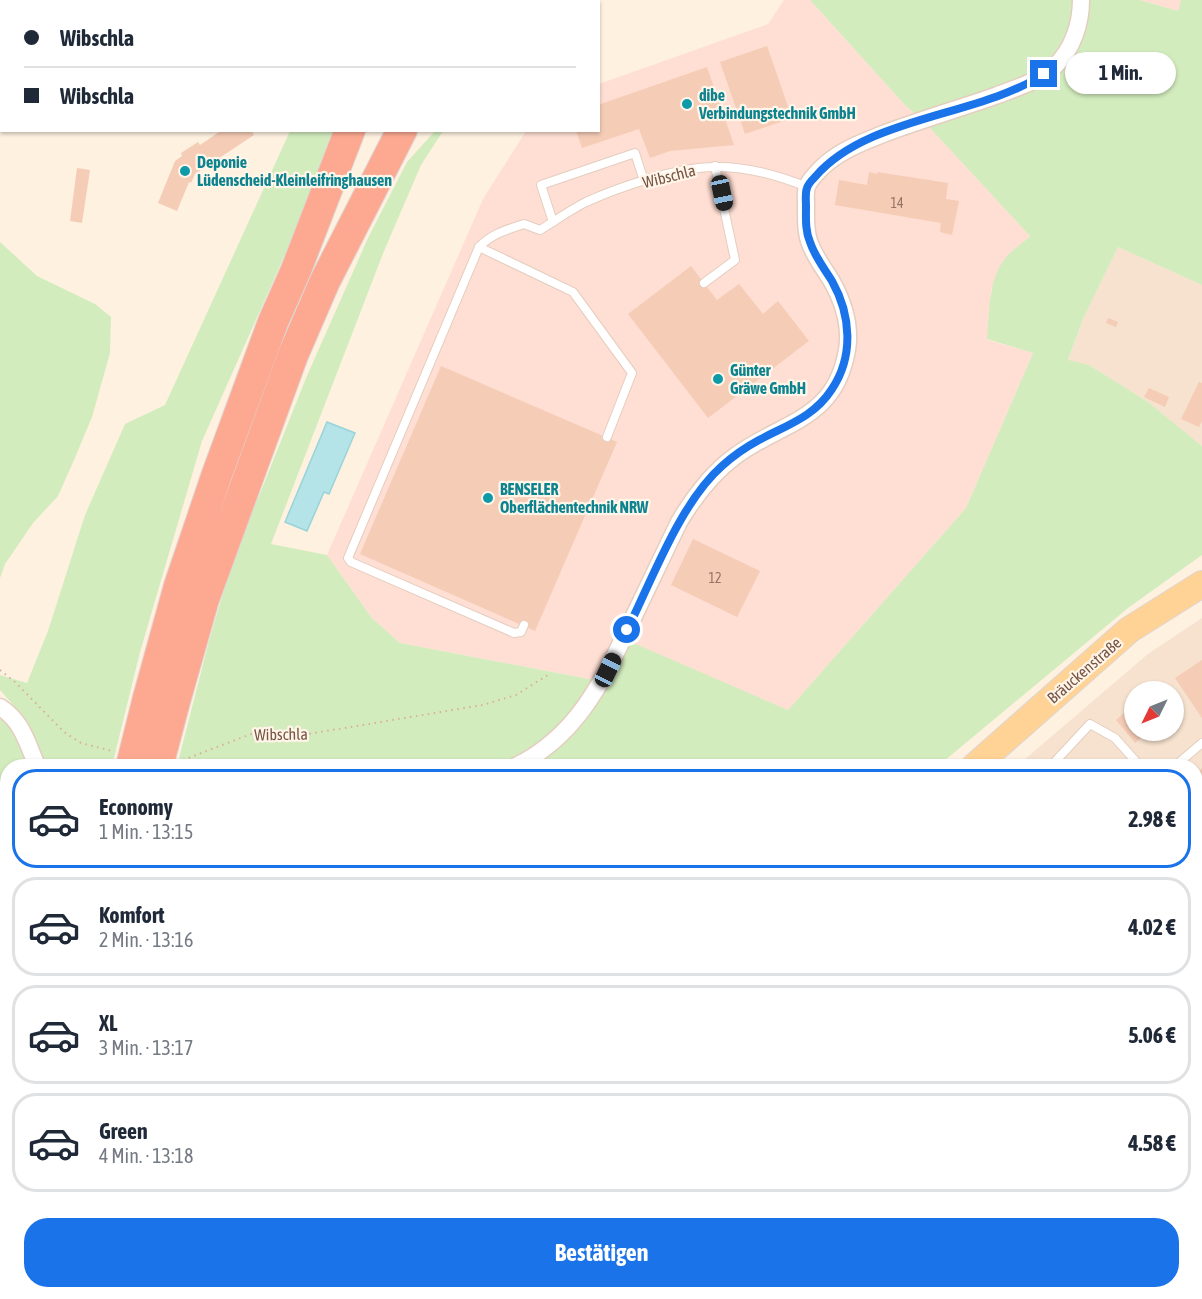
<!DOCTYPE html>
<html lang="de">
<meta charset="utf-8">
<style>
:root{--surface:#fff;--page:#f2f2f3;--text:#1f2937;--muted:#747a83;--line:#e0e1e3;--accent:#1a73e8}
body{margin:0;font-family:"Asap Condensed",sans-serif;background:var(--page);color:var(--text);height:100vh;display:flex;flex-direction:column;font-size:22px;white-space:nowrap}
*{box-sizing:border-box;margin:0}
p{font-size:20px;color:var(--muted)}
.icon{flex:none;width:33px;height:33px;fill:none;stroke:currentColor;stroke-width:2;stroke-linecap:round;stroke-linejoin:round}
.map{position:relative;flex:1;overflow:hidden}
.details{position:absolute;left:0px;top:759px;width:1203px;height:540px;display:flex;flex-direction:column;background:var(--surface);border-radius:24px 24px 0 0;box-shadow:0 2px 4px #0004}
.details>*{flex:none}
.top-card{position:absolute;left:0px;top:0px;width:600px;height:132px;box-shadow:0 2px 4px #0004;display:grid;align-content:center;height:132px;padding:0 24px;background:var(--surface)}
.needle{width:39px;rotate:227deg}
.buttons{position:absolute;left:1124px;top:681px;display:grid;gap:12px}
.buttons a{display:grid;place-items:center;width:60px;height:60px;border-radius:50%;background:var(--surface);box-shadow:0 2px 4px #0004;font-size:30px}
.end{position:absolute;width:27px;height:27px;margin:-14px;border:8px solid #1a73e8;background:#fff;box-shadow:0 0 0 3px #fff}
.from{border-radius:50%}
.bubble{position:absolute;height:42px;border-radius:21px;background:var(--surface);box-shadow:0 2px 4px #0004;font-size:20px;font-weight:700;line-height:42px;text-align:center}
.car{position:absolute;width:18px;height:36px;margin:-18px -9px;border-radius:8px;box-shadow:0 0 4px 2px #0007;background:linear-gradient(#222 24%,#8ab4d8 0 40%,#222 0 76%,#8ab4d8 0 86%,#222 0)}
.top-card b{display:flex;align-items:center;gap:21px;height:57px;font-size:22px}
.top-card b+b{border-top:2px solid var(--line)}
.top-card i{width:15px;height:15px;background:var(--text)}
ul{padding:10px 0 0;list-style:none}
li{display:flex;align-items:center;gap:18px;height:99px;margin:0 12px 9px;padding:0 12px;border:3px solid var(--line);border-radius:24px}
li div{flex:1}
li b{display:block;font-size:22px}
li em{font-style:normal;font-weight:700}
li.on{border-color:var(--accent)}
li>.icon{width:54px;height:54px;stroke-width:1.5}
.action{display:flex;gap:12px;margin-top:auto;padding:12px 24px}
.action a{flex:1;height:69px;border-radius:24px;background:var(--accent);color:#fff;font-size:24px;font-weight:700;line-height:69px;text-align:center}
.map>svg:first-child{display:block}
.residential{fill:#f6e2ce;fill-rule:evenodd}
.commercial{fill:#ffded3}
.green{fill:#d3ecbe}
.water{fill:#b4e3e8;stroke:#99d4db;stroke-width:1.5}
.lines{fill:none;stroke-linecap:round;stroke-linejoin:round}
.stream{stroke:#99d4db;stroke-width:4}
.building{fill:#f5ccb6}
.lane-casing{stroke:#e4cebf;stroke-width:10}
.street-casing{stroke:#e4cebf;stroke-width:19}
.primary-casing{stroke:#ded6d3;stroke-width:28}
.highway-casing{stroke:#ded6d3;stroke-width:32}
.path{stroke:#daaf99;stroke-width:2;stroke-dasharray:1.5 4.5;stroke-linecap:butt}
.lane{stroke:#fff;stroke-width:8}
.street{stroke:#fff;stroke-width:16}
.primary{stroke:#ffd296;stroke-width:26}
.highway{stroke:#fda992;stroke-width:30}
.highway-bridge-casing{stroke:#ded6d3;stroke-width:32;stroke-linecap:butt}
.highway-bridge{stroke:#fda992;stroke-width:30}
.route{stroke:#1a73e8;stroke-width:8}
.culture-dot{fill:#0f9aa8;stroke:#fff5e8;stroke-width:2}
.labels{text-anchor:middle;stroke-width:4.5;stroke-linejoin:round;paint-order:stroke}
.number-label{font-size:14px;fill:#967362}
.culture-label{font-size:16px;font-weight:bold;fill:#0d838f;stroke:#fff5e8;text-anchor:start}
.street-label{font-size:16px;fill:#765546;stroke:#fff5e8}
</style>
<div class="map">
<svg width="1202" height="1299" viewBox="0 0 1202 1299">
<rect width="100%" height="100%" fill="#fef1e0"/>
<g class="residential">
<polygon points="1118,247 1202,285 1202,446 1148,402 1127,389 1089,365 1068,361 1083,319"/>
<path d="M1202,618V991L1196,994V766H1017L1148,654ZM1134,692H1173V730H1134Z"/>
</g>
<g class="commercial">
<polygon points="784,0 810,0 904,104 929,127 1030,236 1008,256 991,290 988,340 1033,353 966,508 788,710 631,643 609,687 594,680 400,643 372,618 327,555 483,199 526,131 598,130 599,84 768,24"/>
<polygon points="1140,0 1181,0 1178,11"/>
</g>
<g class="green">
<polygon points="0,0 130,0 2,2 0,132"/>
<path d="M810,0H1140L1178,11L1181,0H1202V285L1118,247L1083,319L1068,360L1089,365L1148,402L1202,446V555L1128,608L938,766H177L209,641L239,538L259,496L306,378L368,238L407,162L435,131H443L421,165L384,251L271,544L327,555L372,618L400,643L594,680L609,687L631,642L788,710L966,508L1033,353L987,339C990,311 987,277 1009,254C1015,248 1024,242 1030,236L929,127L904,104Z"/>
<polygon points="290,131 340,131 202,441 140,652 112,766 43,766 27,721 0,690 0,675 27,683 48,631 85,515 125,424 165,405"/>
<polygon points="0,242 37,276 95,304 111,317 110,353 92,417 74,460 58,496 33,523 5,564 0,578"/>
<polygon points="0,719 13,728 30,766 8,766 7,944 0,937"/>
<polygon points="1202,991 1202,1299 492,1299 489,1292 1196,1292 1196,994"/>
<polygon points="0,1209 7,1209 8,1292 39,1292 38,1299 0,1299"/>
<polygon points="103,1292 312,1292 318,1299 102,1299"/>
<polygon points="399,1292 486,1292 488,1299 400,1299"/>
</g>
<polygon class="water" points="327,422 355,433 329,494 324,492 307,531 285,522"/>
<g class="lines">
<polyline class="stream" points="396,1292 397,1299"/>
</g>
<g class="building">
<polygon points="767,46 792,118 745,134 720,62"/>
<polygon points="707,67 734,145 670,151 650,158 639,129 582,148 576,130 598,130 598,105"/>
<polygon points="222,130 251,130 254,135 195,174 191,183 189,182 177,211 158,203 175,161 182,156 181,153 198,142 200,145"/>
<polygon points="77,168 90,170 82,223 70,221"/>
<polygon points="869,172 877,174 877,172 948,183 946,199 959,201 952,235 940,232 941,223 835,205 839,180 867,185"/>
<polygon points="691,266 717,300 739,284 763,314 778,301 809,341 708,418 628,314"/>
<polygon points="1108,318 1118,322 1116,327 1106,323"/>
<polygon points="441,366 617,442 535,631 360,554"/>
<polygon points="1199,382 1202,383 1202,421 1199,427 1181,419"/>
<polygon points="1149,388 1169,397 1165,407 1144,397"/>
<polygon points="693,539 760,571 737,617 671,585"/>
<polygon points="1202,660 1202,718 1175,678"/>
<polygon points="1134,704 1134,730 1150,730 1135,743 1116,720"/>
<polygon points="1072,759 1080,766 1065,766"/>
<polygon points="1202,768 1202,818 1196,812 1196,775"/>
<polygon points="1196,934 1199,936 1197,938 1202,937 1202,979 1196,981"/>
<polygon points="0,1055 8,1058 8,1087 0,1085"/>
</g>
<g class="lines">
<g class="lane-casing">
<g id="lane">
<polyline points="408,2 408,0"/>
<polyline points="516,2 517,0"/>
<polyline points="553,222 541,185 635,153 644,181"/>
<polyline points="479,247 573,292 632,373 607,437"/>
<polyline points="704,283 735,260 715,166"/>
<path d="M524,625L521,632L514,633L351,562L348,558L479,247C493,233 506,230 524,224L540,230C555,221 570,210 586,202C619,187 678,167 714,167C746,166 777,175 807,187"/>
<polyline points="1051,766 1090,724 1115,738 1140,766"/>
<polyline points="1175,766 1202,743"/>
<polyline points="0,1105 3,1106 7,1115 0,1136"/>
</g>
</g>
<g class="street-casing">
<g id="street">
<path d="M0,707C23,722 27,743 37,766"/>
<path d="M516,766C579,735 604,678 633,618C648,586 664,554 679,522C694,497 711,474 734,457C782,421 835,421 847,350C851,326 843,301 831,280C823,267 814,256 809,241C805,229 806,217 806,205C806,200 805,192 807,187C809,180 821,168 827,163C844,149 863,142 883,134C920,120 958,109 995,96C1016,88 1038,82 1055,66C1073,49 1081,23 1081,0"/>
<polyline points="0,949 8,954"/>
</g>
</g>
<g class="primary-casing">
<g id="primary">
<polyline points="975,766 1129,630 1202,584"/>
<polyline points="0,1185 8,1186"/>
<polyline points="362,1292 363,1299"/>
</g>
</g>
<g class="highway-casing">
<g id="highway">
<polyline points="434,2 435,0"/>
<polyline points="470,2 471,0"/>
<polyline points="148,698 179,586 217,474 273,322 296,270 350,130"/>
<polyline points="174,705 204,599 293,355 325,281 402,130"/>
<polyline points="57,1299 57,1292"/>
<polyline points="86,1299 86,1292"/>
</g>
</g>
<g class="path">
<polyline points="251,0 258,2"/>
<polyline points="57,2 59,0"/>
<polyline points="0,670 15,682 64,732 81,743 112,751"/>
<polyline points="183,760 259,731 302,735 483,705 516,695 551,673"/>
<polyline points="1196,1075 1202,1085"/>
<polyline points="1196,1169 1202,1170"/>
<polyline points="274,1299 284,1296 300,1299"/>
<polyline points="509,1299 515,1292"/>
</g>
<use href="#lane" class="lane"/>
<use href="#street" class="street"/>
<use href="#primary" class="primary"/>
<use href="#highway" class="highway"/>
<g class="highway-bridge-casing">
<g id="highway-bridge">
<polyline points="131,766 148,698"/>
<polyline points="158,766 174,705"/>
</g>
</g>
<use href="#highway-bridge" class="highway-bridge"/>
</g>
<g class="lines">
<path class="route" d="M627,630C652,580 680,503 722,466C733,456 746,447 759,440C787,425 814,417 832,389C854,356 851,315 832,281C824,268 815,257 810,242C805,230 806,218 806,206C806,201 805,193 807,188C808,184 812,180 815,177C867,116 978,117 1044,74"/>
</g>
<g class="culture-dot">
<circle cx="687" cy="104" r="6"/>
<circle cx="185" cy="171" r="6"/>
<circle cx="718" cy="379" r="6"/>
<circle cx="488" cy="498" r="6"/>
</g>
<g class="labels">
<g class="number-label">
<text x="897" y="208">14</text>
<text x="715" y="583">12</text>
</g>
<g class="culture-label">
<text x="699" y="101">dibe<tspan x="699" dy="18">Verbindungstechnik GmbH</tspan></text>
<text x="197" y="168">Deponie<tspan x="197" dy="18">Lüdenscheid-Kleinleifringhausen</tspan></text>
<text x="730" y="376">Günter<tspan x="730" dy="18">Gräwe GmbH</tspan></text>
<text x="500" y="495">BENSELER<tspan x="500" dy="18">Oberflächentechnik NRW</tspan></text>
</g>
<g class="street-label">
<text transform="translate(669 176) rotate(-14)" y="6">Wibschla</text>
<text transform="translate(1084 670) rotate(-41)" y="6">Bräuckenstraße</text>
<text transform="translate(281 734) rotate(-1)" y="6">Wibschla</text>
</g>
</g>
</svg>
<div class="buttons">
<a><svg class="needle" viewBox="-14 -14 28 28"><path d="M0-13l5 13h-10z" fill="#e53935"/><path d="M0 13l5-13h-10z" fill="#747a83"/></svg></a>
</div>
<i class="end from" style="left:627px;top:630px"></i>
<i class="end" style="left:1044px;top:74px"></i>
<div class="bubble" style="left:1065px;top:52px;width:111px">1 Min.</div>
<i class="car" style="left:722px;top:193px;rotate:168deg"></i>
<i class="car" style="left:608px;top:670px;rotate:26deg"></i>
<div class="top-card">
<b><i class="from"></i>Wibschla</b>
<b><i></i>Wibschla</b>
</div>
<section class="details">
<ul>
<li class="on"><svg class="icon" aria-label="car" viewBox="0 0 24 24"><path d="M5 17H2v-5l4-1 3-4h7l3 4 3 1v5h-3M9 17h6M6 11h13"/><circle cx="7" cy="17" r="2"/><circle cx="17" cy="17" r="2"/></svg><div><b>Economy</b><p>1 Min. · 13:15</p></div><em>2.98 €</em></li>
<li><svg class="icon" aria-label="car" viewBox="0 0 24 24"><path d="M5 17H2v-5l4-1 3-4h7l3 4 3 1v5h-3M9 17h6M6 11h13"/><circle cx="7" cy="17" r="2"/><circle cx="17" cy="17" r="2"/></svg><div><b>Komfort</b><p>2 Min. · 13:16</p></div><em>4.02 €</em></li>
<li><svg class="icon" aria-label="car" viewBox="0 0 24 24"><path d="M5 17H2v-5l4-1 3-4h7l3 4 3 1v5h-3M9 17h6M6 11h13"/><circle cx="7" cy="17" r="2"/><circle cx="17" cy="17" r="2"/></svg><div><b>XL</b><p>3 Min. · 13:17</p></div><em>5.06 €</em></li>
<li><svg class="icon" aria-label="car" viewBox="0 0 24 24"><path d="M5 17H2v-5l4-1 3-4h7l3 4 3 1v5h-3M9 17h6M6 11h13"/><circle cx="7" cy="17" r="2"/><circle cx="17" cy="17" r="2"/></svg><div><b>Green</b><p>4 Min. · 13:18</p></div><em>4.58 €</em></li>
</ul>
<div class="action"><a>Bestätigen</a></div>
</section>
</div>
